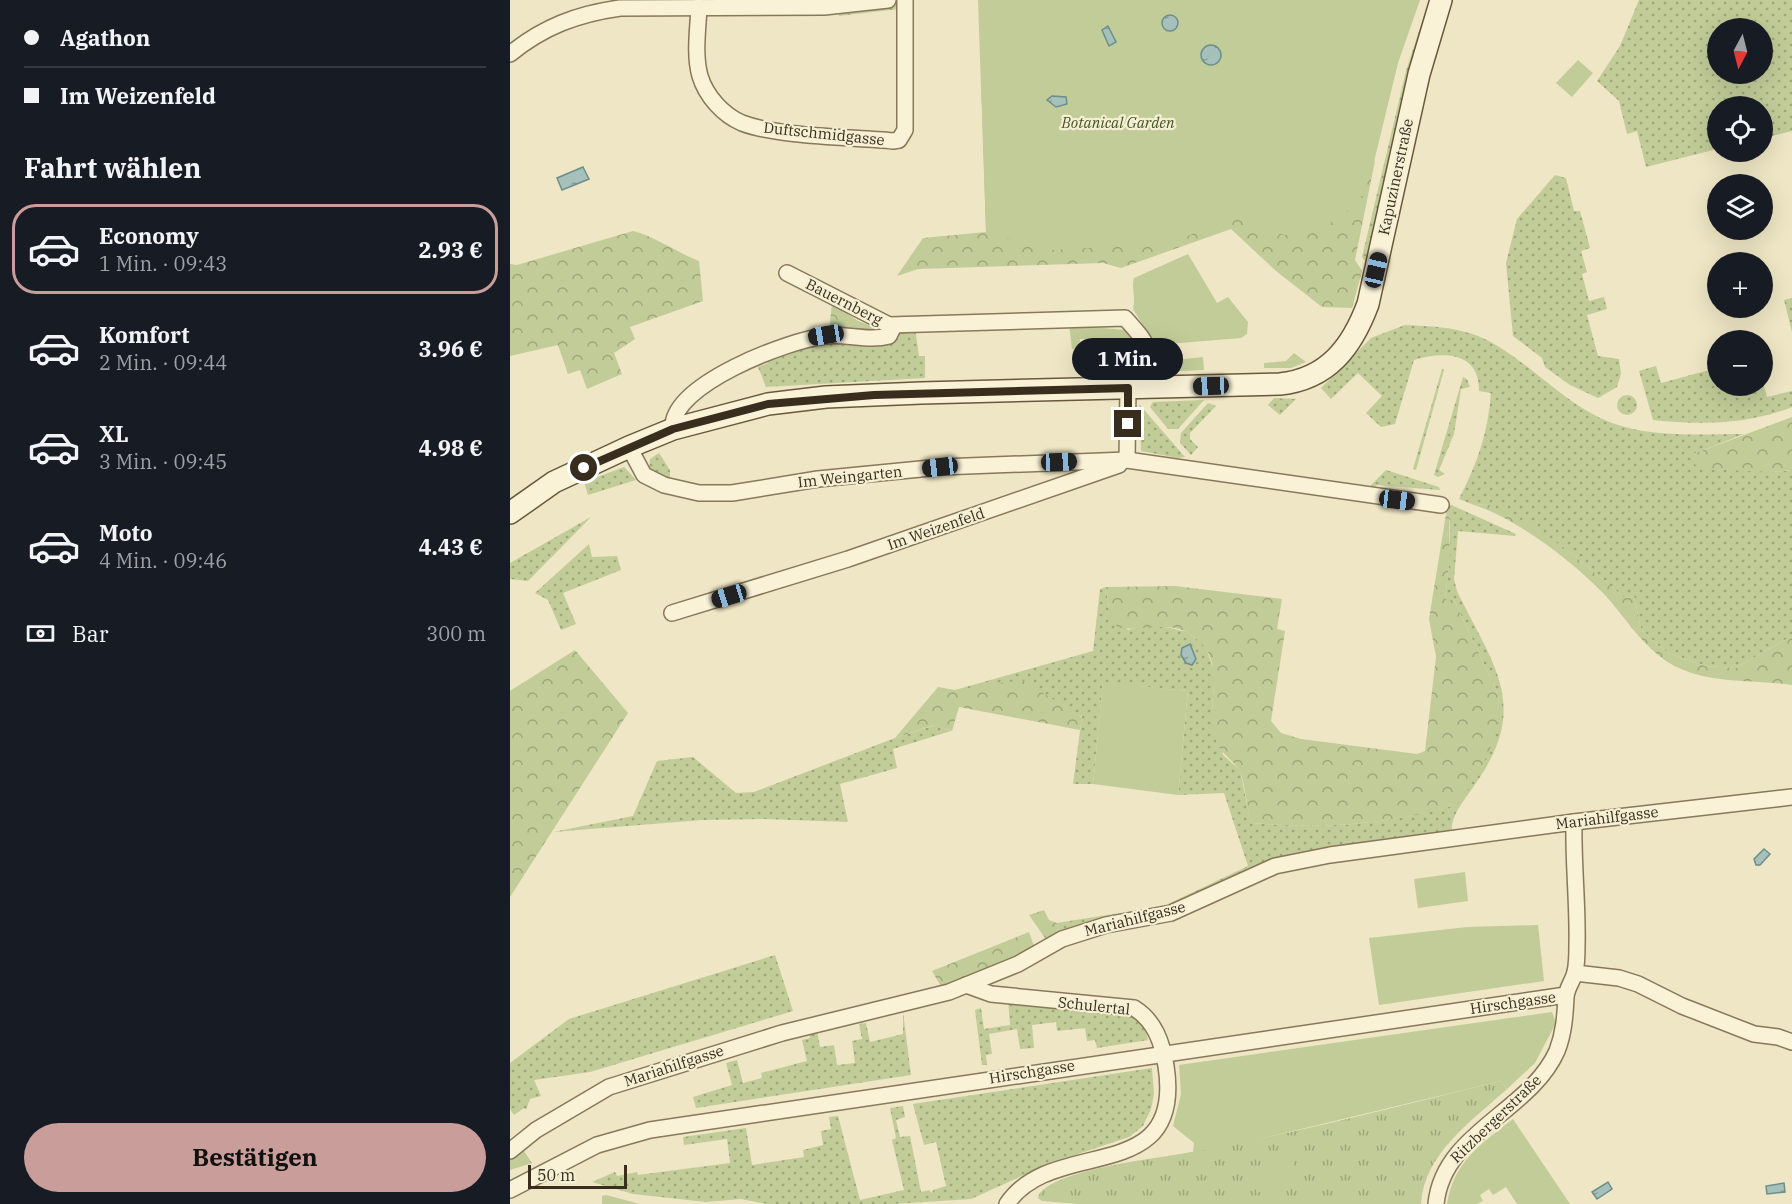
<!DOCTYPE html>
<html lang="de">
<meta charset="utf-8">
<style>
:root{--surface:#171b24;--page:#242831;--text:#f1f3f6;--muted:#9ea1a6;--line:#363941;--accent:#c99d9a}
body{margin:0;font-family:"IBM Plex Serif",serif;background:var(--page);color:var(--text);height:100vh;display:flex;flex-direction:column;font-size:22px;white-space:nowrap}
*{box-sizing:border-box;margin:0}
p{font-size:20px;color:var(--muted)}
.icon{flex:none;width:33px;height:33px;fill:none;stroke:currentColor;stroke-width:2;stroke-linecap:round;stroke-linejoin:round}
.map{position:relative;flex:1;overflow:hidden}
.drawer{display:flex;flex-direction:column;background:var(--surface);width:510px}
.drawer>*{flex:none}
.top-card{display:grid;align-content:center;height:132px;padding:0 24px;background:var(--surface)}
.needle{width:39px;rotate:187deg}
.controls{position:absolute;left:1197px;top:18px;display:grid;gap:12px}
.controls a{display:grid;place-items:center;width:66px;height:66px;border-radius:50%;background:var(--surface);box-shadow:0 6px 24px #0002;font-size:30px}
.scale{position:absolute;left:18px;bottom:15px;width:99px;box-sizing:border-box;padding-left:6px;border:3px solid #392e1e;border-top:0;font-size:16px;line-height:21px;white-space:nowrap;color:#392e1e;-webkit-text-stroke:4px #f5efd3;paint-order:stroke}
.end{position:absolute;width:27px;height:27px;margin:-14px;border:8px solid #392e1e;background:#fff;box-shadow:0 0 0 3px #fff}
.from{border-radius:50%}
.bubble{position:absolute;height:42px;border-radius:21px;background:var(--surface);box-shadow:0 6px 24px #0002;font-size:20px;font-weight:700;line-height:42px;text-align:center}
.car{position:absolute;width:18px;height:36px;margin:-18px -9px;border-radius:8px;box-shadow:0 0 4px 2px #0007;background:linear-gradient(#222 24%,#8ab4d8 0 40%,#222 0 76%,#8ab4d8 0 86%,#222 0)}
.top-card b{display:flex;align-items:center;gap:21px;height:57px;font-size:22px}
.top-card b+b{border-top:2px solid var(--line)}
.top-card i{width:15px;height:15px;background:var(--text)}
ul{padding:0;list-style:none}
li{display:flex;align-items:center;gap:18px;height:90px;margin:0 12px 9px;padding:0 12px;border:3px solid transparent;border-radius:24px}
li div{flex:1}
li b{display:block;font-size:22px}
li em{font-style:normal;font-weight:700}
li.active{border-color:var(--accent)}
li>.icon{width:54px;height:54px;stroke-width:1.5}
h2{padding:0 24px;font-size:27px;line-height:72px}
.pay{display:flex;align-items:center;gap:15px;height:66px;padding:0 24px;font-size:22px}
.pay p{margin-inline-start:auto}
.action{display:flex;gap:12px;margin-top:auto;padding:12px 24px}
.action a{flex:1;height:69px;border-radius:36px;background:var(--accent);color:#111;font-size:24px;font-weight:700;line-height:69px;text-align:center}
main{display:flex;flex:1;min-height:0}
.map>svg:first-child{display:block}
.grass{fill:url(#grass-dots);fill-rule:evenodd}
.forest{fill:url(#forest-crowns)}
.park{fill:url(#park-tufts)}
.garden{fill:#c1cc98}
.water{fill:url(#water-ripples);stroke:#6c8f8a;stroke-width:1.5}
.lines{fill:none;stroke-linecap:round;stroke-linejoin:round}
.street-casing{stroke:#89775a;stroke-width:18}
.secondary-casing{stroke:#6a583d;stroke-width:24}
.street{stroke:#f9f2d7;stroke-width:15}
.secondary{stroke:#f9f2d7;stroke-width:21}
.route{stroke:#392e1e;stroke-width:8}
.labels{text-anchor:middle;stroke-width:4.5;stroke-linejoin:round;paint-order:stroke}
.park-label{font-size:15px;font-style:italic;fill:#445525;stroke:#f5efd3}
.street-label{font-size:15px;fill:#392e1e;stroke:#f5efd3}
</style>
<main>
<section class="drawer">
<div class="top-card">
<b><i class="from"></i>Agathon</b>
<b><i></i>Im Weizenfeld</b>
</div>
<h2>Fahrt wählen</h2>
<ul>
<li class="active"><svg class="icon" aria-label="car" viewBox="0 0 24 24"><path d="M5 17H2v-5l4-1 3-4h7l3 4 3 1v5h-3M9 17h6M6 11h13"/><circle cx="7" cy="17" r="2"/><circle cx="17" cy="17" r="2"/></svg><div><b>Economy</b><p>1 Min. · 09:43</p></div><em>2.93 €</em></li>
<li><svg class="icon" aria-label="car" viewBox="0 0 24 24"><path d="M5 17H2v-5l4-1 3-4h7l3 4 3 1v5h-3M9 17h6M6 11h13"/><circle cx="7" cy="17" r="2"/><circle cx="17" cy="17" r="2"/></svg><div><b>Komfort</b><p>2 Min. · 09:44</p></div><em>3.96 €</em></li>
<li><svg class="icon" aria-label="car" viewBox="0 0 24 24"><path d="M5 17H2v-5l4-1 3-4h7l3 4 3 1v5h-3M9 17h6M6 11h13"/><circle cx="7" cy="17" r="2"/><circle cx="17" cy="17" r="2"/></svg><div><b>XL</b><p>3 Min. · 09:45</p></div><em>4.98 €</em></li>
<li><svg class="icon" aria-label="car" viewBox="0 0 24 24"><path d="M5 17H2v-5l4-1 3-4h7l3 4 3 1v5h-3M9 17h6M6 11h13"/><circle cx="7" cy="17" r="2"/><circle cx="17" cy="17" r="2"/></svg><div><b>Moto</b><p>4 Min. · 09:46</p></div><em>4.43 €</em></li>
</ul>
<div class="pay"><svg class="icon" aria-label="cash" viewBox="0 0 24 24"><path d="M3 7h18v10H3z"/><circle cx="12" cy="12" r="2"/></svg>Bar<p>300 m</p></div>
<div class="action"><a>Bestätigen</a></div>
</section>
<div class="map">
<svg width="1282" height="1204" viewBox="0 0 1282 1204">
<defs>
<pattern id="grass-dots" width="8" height="8" patternUnits="userSpaceOnUse" patternTransform="scale(1.5)"><rect width="8" height="8" fill="#c1cc98"/><path d="M2 2h.1M6 6h.1" fill="none" stroke="#9ea67b" stroke-width="1.8" stroke-linecap="round"/></pattern>
<pattern id="forest-crowns" width="20" height="18" patternUnits="userSpaceOnUse" patternTransform="scale(1.5)"><rect width="20" height="18" fill="#c1cc98"/><path d="M2 6a3 3 0 1 1 6 0M12 15a3 3 0 1 1 6 0" fill="none" stroke="#9ea67b"/></pattern>
<pattern id="park-tufts" width="24" height="20" patternUnits="userSpaceOnUse" patternTransform="scale(1.5)"><rect width="24" height="20" fill="#c1cc98"/><path d="M3 7l-1-3M5 7V3M7 7l1-3M15 17l-1-3M17 17v-4M19 17l1-3" fill="none" stroke="#9ea67b"/></pattern>
<pattern id="water-ripples" width="26" height="14" patternUnits="userSpaceOnUse" patternTransform="scale(1.5)"><rect width="26" height="14" fill="#a6c1bc"/><path d="M2 4q2-2 4 0t4 0M15 11q2-2 4 0t4 0" fill="none" stroke="#889d98"/></pattern>
</defs>
<rect width="100%" height="100%" fill="#eee6c4"/>
<g class="grass">
<polygon points="919,0 924,0 859,266 852,257 896,71"/>
<path d="M1129,0H1282V131L1253,138L1252,106H1208L1207,149L1136,167L1127,131L1117,134L1109,101L1087,81L1110,46ZM1208,28H1252V74H1208Z"/>
<polygon points="386,5 389,9 329,16 329,12"/>
<polygon points="1045,175 1056,178 1064,211 1070,211 1080,248 1071,251 1077,272 1072,274 1079,301 1094,297 1097,309 1077,315 1088,356 1109,359 1111,374 1107,387 1088,398 1060,385 1035,367 1032,358 1003,336 996,263 1007,219"/>
<polygon points="1282,298 1282,332 1274,300"/>
<path d="M895,325C919,326 945,327 968,336C1014,355 1053,405 1102,423C1144,438 1191,434 1234,434L1183,454L1263,472L1282,470V636L1226,668L1196,666L1158,653L1145,643L1131,629L1124,596L1115,598L1061,553L977,504L964,505L949,499C967,464 978,433 981,393L969,391C970,351 932,351 904,360L885,424L871,427L856,413L872,396L848,373L821,399L811,388L861,338Z"/>
<polygon points="405,328 409,356 415,356 415,378 256,387 248,367 258,363 256,358 298,342 374,343 388,339 391,329"/>
<path d="M1146,366L1151,383L1207,368L1208,386H1239L1240,390L1254,386L1257,397L1282,391V407C1237,425 1190,425 1143,420L1129,371Z"/>
<polygon points="932,369 934,370 906,470 903,469"/>
<polygon points="953,377 957,379 960,387 951,389 944,434 929,470 935,474 928,477 924,475"/>
<circle cx="1117" cy="405" r="10"/>
<polygon points="764,398 786,399 770,415 758,405"/>
<polygon points="694,400 668,429 658,429 640,407 643,402"/>
<polygon points="698,403 706,406 680,433 680,439 688,447 681,455 670,443 671,433"/>
<polygon points="629,404 675,457 668,458 631,451"/>
<polygon points="149,453 160,470 160,479 139,468 140,459"/>
<polygon points="114,467 126,480 78,495 74,482"/>
<polygon points="876,470 929,487 930,490 867,485 860,491 857,489"/>
<path d="M939,504L1006,534L1005,536L948,531L944,579L947,591C983,666 1021,704 966,783C957,797 940,815 942,832L839,847L718,884L715,880L709,882L711,888L677,903L548,934L547,923L654,906L738,866L714,793L668,795L678,691L593,683L583,784H563L572,716L445,690L583,651L590,589L596,587L599,608L618,630L629,627H656L677,632L695,645L705,673L702,709L713,755L730,770L741,823C817,829 873,825 946,805C968,774 994,734 988,694L944,600L935,599C938,572 942,544 939,516L936,514Z"/>
<polygon points="81,517 18,581 0,579 0,563"/>
<polygon points="79,544 82,557 107,556 111,570 53,593 66,624 51,630 38,600 25,593"/>
<polygon points="425,725 441,731 383,749 387,768 330,784 338,822 254,819 192,820 43,832 123,816 147,761 183,757 226,793 244,792 385,738"/>
<polygon points="265,955 283,1011 80,1072 24,1080 31,1096 20,1099 16,1110 14,1108 4,1115 0,1109 0,1063 59,1019"/>
<polygon points="498,1000 619,1013 635,1027 638,1040 587,1048 585,1040 577,1041 575,1028 547,1031 546,1022 522,1025 524,1048 510,1049 507,1029 479,1034 482,1054 476,1055 477,1065 472,1065 465,1010 471,1008 474,1029 500,1025"/>
<polygon points="393,1012 401,1075 186,1108 183,1097 222,1085 216,1063 227,1060 233,1083 252,1078 251,1073 297,1061 292,1040 300,1038 299,1033 307,1031 310,1047 324,1045 327,1065 345,1063 342,1041 352,1039 349,1024 356,1023 360,1042 393,1034"/>
<polygon points="642,1068 644,1094 641,1109 633,1126 619,1137 538,1164 461,1199 384,1204 257,1204 231,1199 196,1202 123,1194 82,1182 105,1172 107,1176 127,1172 128,1175 220,1163 217,1139 174,1145 173,1137 236,1128 242,1165 294,1157 293,1150 313,1145 311,1131 321,1129 319,1117 328,1116 350,1200 394,1190 382,1140 386,1138 380,1108 393,1106 395,1117 386,1120 390,1137 400,1136 411,1192 419,1190 422,1193 423,1190 436,1186 426,1142 414,1145 403,1104"/>
</g>
<g class="forest">
<polygon points="471,78 865,161 845,260 852,271 842,308 812,307 766,271 721,229 611,268 593,263 408,269 387,276 413,238 476,232"/>
<path d="M123,231C142,235 168,253 189,261L193,301L120,327L125,339L104,353L112,374L77,389L70,370L58,374L48,345L0,356V264L7,265Z"/>
<polygon points="322,303 348,321 371,329 372,333 319,331"/>
<polygon points="1282,417 1282,470 1263,472 1192,469 1183,463 1183,454"/>
<path d="M977,504L1022,525L1061,553L1115,598L1124,596L1131,629L1145,643L1158,653L1196,666L1226,668L1282,636V685C1243,679 1197,685 1161,664C1132,647 1115,616 1092,592C1062,561 1006,518 964,505Z"/>
<path d="M936,514L939,516L940,555L935,599L944,600L988,694C995,736 969,772 947,805C873,825 817,829 741,823C738,812 734,777 729,770C721,757 710,755 705,737C694,699 722,659 678,633C656,620 629,633 607,627L599,608L596,587L665,586L772,599L767,629L775,631L761,721L771,733L791,739L907,754L915,751L926,657L919,619Z"/>
<polygon points="65,650 118,713 0,897 0,691"/>
<polygon points="512,680 572,717 570,730 449,707 442,731 424,725 385,738 428,687 445,690"/>
<polygon points="534,910 539,920 547,923 548,934 535,938 519,915"/>
<polygon points="519,932 525,949 432,988 422,971"/>
</g>
<g class="park">
<path d="M991,1081L997,1089C962,1121 914,1153 911,1204H569L532,1201L528,1198C532,1175 623,1161 645,1158C762,1140 876,1109 991,1081Z"/>
<polygon points="12,1148 22,1163 0,1170 0,1158"/>
</g>
<g class="garden">
<polygon points="468,0 910,0 888,63 862,170 852,196 831,217 807,230 774,235 724,217 658,244 541,250 476,232"/>
<polygon points="1068,60 1083,73 1062,97 1046,83"/>
<path d="M678,254L707,303L718,297L738,322L737,334L731,338L645,345L623,309C626,296 621,287 624,278Z"/>
<polygon points="580,323 580,327 615,330 630,353 617,353 617,348 605,348 604,339 570,339 569,349 562,349 559,324"/>
<polygon points="784,353 796,362 781,368 754,368 754,363 776,361"/>
<polygon points="693,357 694,370 646,372 641,370 647,362"/>
<polygon points="628,361 622,373 604,373 605,362 612,362 612,365 615,366 616,362"/>
<polygon points="593,682 678,691 668,795 583,784"/>
<polygon points="955,872 958,901 908,908 904,879"/>
<polygon points="1028,925 1034,981 869,1005 859,938 957,927"/>
<polygon points="1042,1012 1046,1023 1025,1063 997,1089 991,1081 716,1147 683,1152 684,1143 663,1126 671,1094 669,1065"/>
<path d="M1003,1119L1060,1204H1007L996,1187L983,1195L979,1189L970,1195L973,1201L967,1204H937C944,1161 971,1144 1003,1119Z"/>
<polygon points="781,1155 789,1180 747,1193 739,1169"/>
<polygon points="96,1195 130,1204 92,1204 92,1196"/>
</g>
<g class="water">
<circle cx="660" cy="23" r="8"/>
<polygon points="598,26 606,42 599,46 592,30"/>
<circle cx="701" cy="55" r="10"/>
<polygon points="542,96 556,97 557,104 546,107 537,100"/>
<polygon points="73,167 79,179 52,190 47,178"/>
<polygon points="680,644 686,659 682,665 676,663 671,655 672,648"/>
<polygon points="1254,849 1260,854 1250,865 1246,865 1244,859"/>
<polygon points="1098,1182 1102,1189 1087,1199 1082,1192"/>
<polygon points="1274,1183 1275,1192 1257,1194 1256,1186"/>
</g>
<g class="lines">
<g class="street-casing">
<g id="street">
<path d="M189,7C188,29 184,55 190,76C196,96 213,115 232,123C269,137 341,137 383,141L389,140L395,130V0"/>
<path d="M0,54C33,27 67,14 110,8L314,7L378,0"/>
<path d="M277,273L379,325L615,318C643,349 642,349 628,387"/>
<path d="M163,429C159,385 279,340 315,336C336,333 358,342 379,336L382,330L379,325"/>
<polyline points="119,447 134,475 154,485 189,493 222,493 308,479 431,467 617,460 931,505"/>
<polyline points="617,460 618,388"/>
<polyline points="162,613 338,559 609,465"/>
<polyline points="1065,973 1109,978 1128,984 1172,1006 1244,1034 1268,1037 1282,1042"/>
<path d="M456,985L481,994L624,1008C645,1021 652,1042 656,1066C675,1189 543,1135 497,1204"/>
<polyline points="0,1151 26,1130 99,1087 272,1033 439,992 508,964 552,939 596,925 661,913 765,866 820,855 1064,822 1282,797"/>
<polyline points="0,1190 87,1145 140,1130 1056,995"/>
<path d="M926,1204C933,1132 1020,1112 1047,1051C1054,1033 1055,1016 1056,997C1057,987 1063,981 1065,972C1067,964 1067,953 1067,945C1068,904 1063,863 1064,822"/>
</g>
</g>
<g class="secondary-casing">
<path id="secondary" d="M0,513L44,482L119,447L163,429L258,404L316,397L411,393L770,384C818,379 842,347 858,304L909,74L931,0"/>
</g>
<use href="#street" class="street"/>
<use href="#secondary" class="secondary"/>
</g>
<g class="lines">
<polyline class="route" points="74,468 163,429 258,404 364,395 618,388 618,424"/>
</g>
<g class="labels">
<g class="park-label">
<text x="608" y="128">Botanical Garden</text>
</g>
<g class="street-label">
<text transform="translate(314 134) rotate(6)" y="5">Duftschmidgasse</text>
<text transform="translate(886 177) rotate(-78)" y="5">Kapuzinerstraße</text>
<text transform="translate(334 302) rotate(27)" y="5">Bauernberg</text>
<text transform="translate(340 477) rotate(-6)" y="5">Im Weingarten</text>
<text transform="translate(426 529) rotate(-19)" y="5">Im Weizenfeld</text>
<text transform="translate(1097 818) rotate(-7)" y="5">Mariahilfgasse</text>
<text transform="translate(625 919) rotate(-14)" y="5">Mariahilfgasse</text>
<text transform="translate(1003 1003) rotate(-8)" y="5">Hirschgasse</text>
<text transform="translate(584 1006) rotate(6)" y="5">Schulertal</text>
<text transform="translate(164 1066) rotate(-18)" y="5">Mariahilfgasse</text>
<text transform="translate(522 1072) rotate(-9)" y="5">Hirschgasse</text>
<text transform="translate(986 1119) rotate(-44)" y="5">Ritzbergerstraße</text>
</g>
</g>
</svg>
<div class="controls">
<a><svg class="needle" viewBox="-14 -14 28 28"><path d="M0-13l5 13h-10z" fill="#e53935"/><path d="M0 13l5-13h-10z" fill="#9ea1a6"/></svg></a>
<a><svg class="icon" aria-label="locate" viewBox="0 0 24 24"><circle cx="12" cy="12" r="6"/><path d="M12 2v4M12 18v4M2 12h4M18 12h4"/></svg></a>
<a><svg class="icon" aria-label="layers" viewBox="0 0 24 24"><path d="M12 4l9 5-9 5-9-5zM3 14l9 5 9-5"/></svg></a>
<a>+</a>
<a>−</a>
</div>
<div class="scale">50 m</div>
<i class="end from" style="left:74px;top:468px"></i>
<i class="end" style="left:618px;top:424px"></i>
<div class="bubble" style="left:562px;top:338px;width:111px">1 Min.</div>
<i class="car" style="left:866px;top:270px;rotate:13deg"></i>
<i class="car" style="left:316px;top:335px;rotate:261deg"></i>
<i class="car" style="left:701px;top:386px;rotate:268deg"></i>
<i class="car" style="left:549px;top:462px;rotate:88deg"></i>
<i class="car" style="left:430px;top:467px;rotate:263deg"></i>
<i class="car" style="left:887px;top:500px;rotate:97deg"></i>
<i class="car" style="left:219px;top:596px;rotate:253deg"></i>
</div>
</main>
